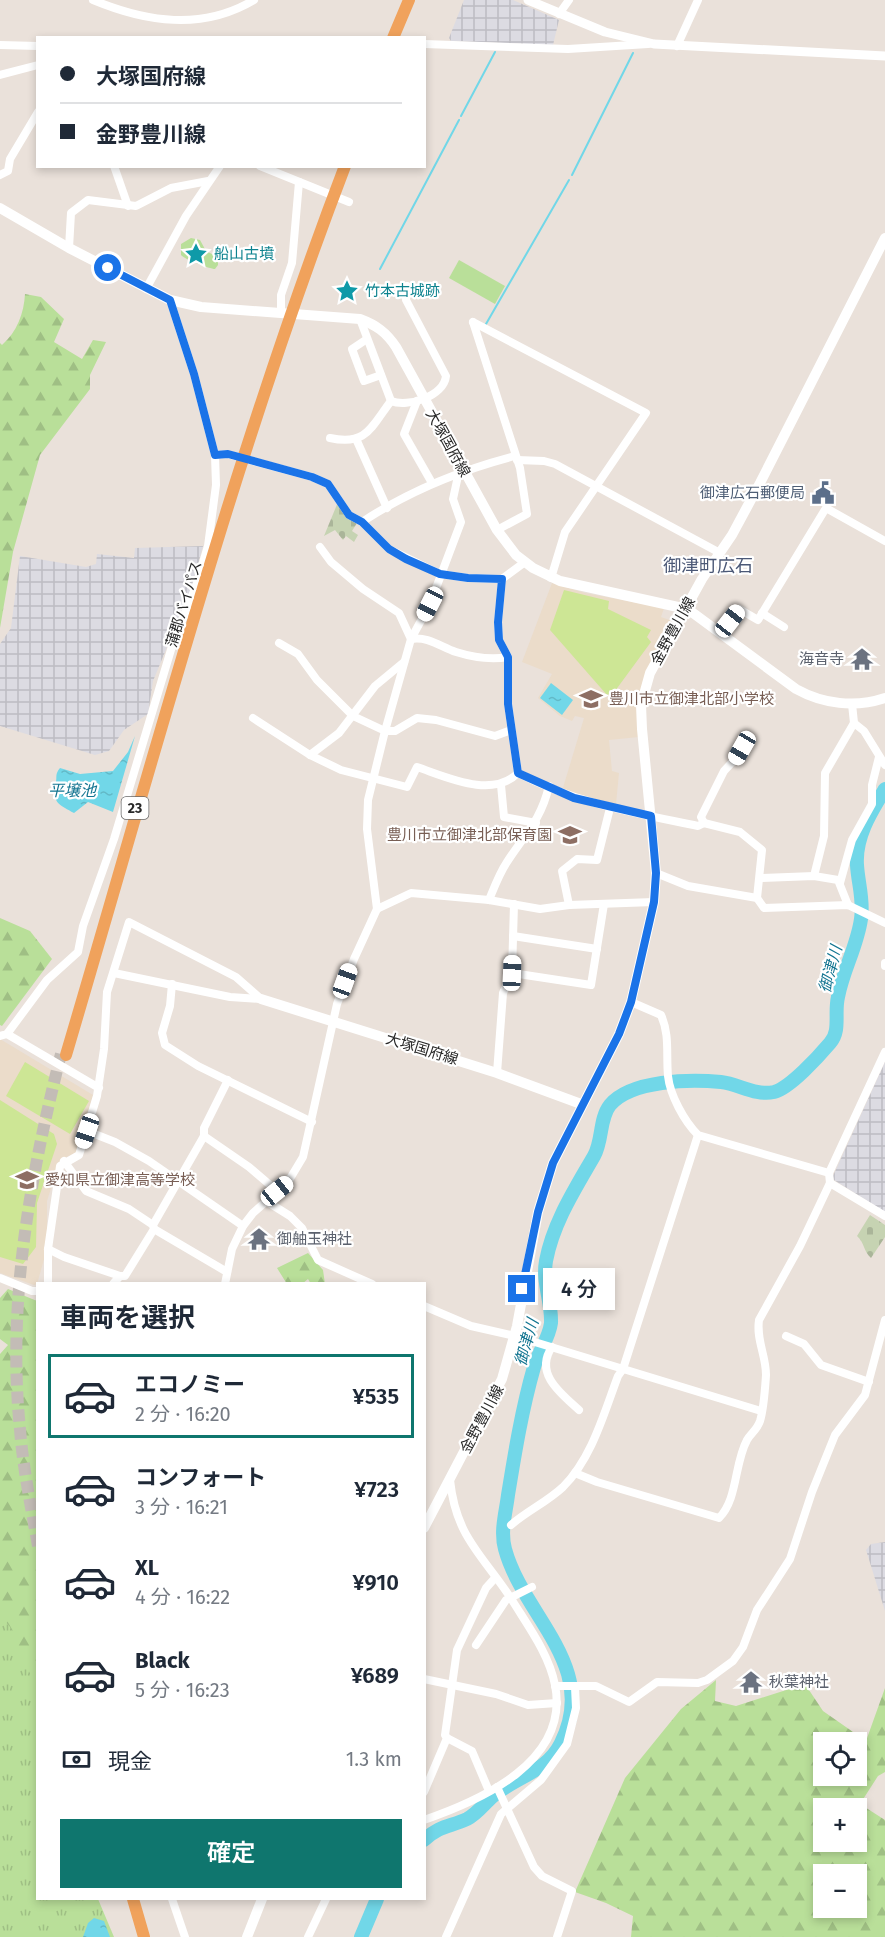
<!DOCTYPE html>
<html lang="ja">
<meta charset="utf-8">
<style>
:root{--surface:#fff;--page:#f6f6f7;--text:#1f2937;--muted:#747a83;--line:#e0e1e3;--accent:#0f766e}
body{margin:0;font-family:"Fira Sans","Noto Sans JP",sans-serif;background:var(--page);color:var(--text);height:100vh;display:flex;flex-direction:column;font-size:22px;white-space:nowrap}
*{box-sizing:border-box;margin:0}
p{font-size:20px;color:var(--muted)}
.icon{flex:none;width:33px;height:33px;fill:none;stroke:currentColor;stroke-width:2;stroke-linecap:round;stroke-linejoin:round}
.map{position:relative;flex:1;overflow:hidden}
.sheet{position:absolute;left:36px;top:1282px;width:390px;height:618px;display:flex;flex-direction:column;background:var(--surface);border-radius:0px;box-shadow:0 3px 9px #0003}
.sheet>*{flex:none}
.guide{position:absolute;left:36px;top:36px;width:390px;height:132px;border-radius:0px;box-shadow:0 3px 9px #0003;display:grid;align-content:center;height:132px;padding:0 24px;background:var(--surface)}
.tools{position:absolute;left:813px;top:1732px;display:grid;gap:12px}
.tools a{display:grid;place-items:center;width:54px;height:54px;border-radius:0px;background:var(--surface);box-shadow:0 3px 9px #0003;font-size:30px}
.end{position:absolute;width:27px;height:27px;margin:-14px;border:8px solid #1a73e8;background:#fff;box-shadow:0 0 0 3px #fff}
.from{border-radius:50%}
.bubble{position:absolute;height:42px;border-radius:0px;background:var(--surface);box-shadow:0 3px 9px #0003;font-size:20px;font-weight:600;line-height:42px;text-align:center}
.car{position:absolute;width:18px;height:36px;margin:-18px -9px;border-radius:8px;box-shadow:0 0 4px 2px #0007;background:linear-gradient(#fff 24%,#345 0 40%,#fff 0 76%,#345 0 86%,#fff 0)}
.guide b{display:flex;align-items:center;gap:21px;height:57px;font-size:22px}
.guide b+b{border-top:2px solid var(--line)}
.guide i{width:15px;height:15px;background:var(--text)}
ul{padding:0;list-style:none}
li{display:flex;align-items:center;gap:18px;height:84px;margin:0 12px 9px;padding:0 12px;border:3px solid transparent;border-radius:0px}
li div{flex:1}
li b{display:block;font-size:22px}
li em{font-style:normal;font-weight:600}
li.current{border-color:var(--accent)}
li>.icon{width:54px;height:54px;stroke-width:1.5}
h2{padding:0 24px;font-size:27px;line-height:72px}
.pay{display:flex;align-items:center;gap:15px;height:66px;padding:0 24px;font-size:22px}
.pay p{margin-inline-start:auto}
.button{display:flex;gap:12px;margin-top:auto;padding:12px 24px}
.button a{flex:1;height:69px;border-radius:0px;background:var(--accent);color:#fff;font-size:24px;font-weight:600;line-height:69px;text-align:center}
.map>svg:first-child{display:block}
.industrial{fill:url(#industrial-grid)}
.education{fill:#ebdcca}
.grass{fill:#b9df99}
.forest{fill:url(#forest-firs);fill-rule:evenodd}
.cemetery{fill:url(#cemetery-stones)}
.park{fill:url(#park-tufts)}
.pitch{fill:#cde695}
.water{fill:url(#water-ripples)}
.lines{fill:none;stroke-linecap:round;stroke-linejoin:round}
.stream{stroke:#71d7e8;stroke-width:2}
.river{stroke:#71d7e8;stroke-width:14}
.trunk-tunnel{stroke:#c3bcb6;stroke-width:12;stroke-dasharray:12 6;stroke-linecap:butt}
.minor{stroke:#fff;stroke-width:8}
.tertiary{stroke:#fff;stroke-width:9}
.secondary{stroke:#fff;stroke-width:10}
.trunk{stroke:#f0a25c;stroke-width:12}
.route{stroke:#1a73e8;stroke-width:8}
.labels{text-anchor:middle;stroke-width:4.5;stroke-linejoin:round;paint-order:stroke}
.shield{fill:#fff;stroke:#686868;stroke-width:1.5}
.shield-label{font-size:14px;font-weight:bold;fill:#282828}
.culture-label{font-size:15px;fill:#0d838f;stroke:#fff;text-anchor:start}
.street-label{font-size:15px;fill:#282828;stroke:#fff}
.service-label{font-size:15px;fill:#4e5e75;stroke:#fff;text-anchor:end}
.worship-label{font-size:15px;fill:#5b616d;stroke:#fff;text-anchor:start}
.education-label{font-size:15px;fill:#785e54;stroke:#fff;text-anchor:start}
.water-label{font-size:16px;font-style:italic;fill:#137591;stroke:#fff}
.quarter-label{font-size:18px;fill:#4b5876;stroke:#fff}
</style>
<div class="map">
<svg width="885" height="1937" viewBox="0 0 885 1937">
<defs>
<pattern id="industrial-grid" width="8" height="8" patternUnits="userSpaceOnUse" patternTransform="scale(1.5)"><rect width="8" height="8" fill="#dcdbe2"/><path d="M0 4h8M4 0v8" fill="none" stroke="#bdbcc2"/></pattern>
<pattern id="forest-firs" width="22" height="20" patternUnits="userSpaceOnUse" patternTransform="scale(1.5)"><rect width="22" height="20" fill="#b9df99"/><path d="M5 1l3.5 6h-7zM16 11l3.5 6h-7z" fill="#9fbf84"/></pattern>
<pattern id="cemetery-stones" width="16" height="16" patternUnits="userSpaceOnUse" patternTransform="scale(1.5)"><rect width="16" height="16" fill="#c6d3b2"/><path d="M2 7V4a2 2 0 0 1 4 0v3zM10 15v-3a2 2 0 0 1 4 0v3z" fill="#aab599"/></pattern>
<pattern id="park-tufts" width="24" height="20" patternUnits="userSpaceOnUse" patternTransform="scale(1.5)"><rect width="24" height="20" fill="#b9df99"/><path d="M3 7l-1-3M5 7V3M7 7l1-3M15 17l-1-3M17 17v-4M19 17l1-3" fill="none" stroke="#9fbf84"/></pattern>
<pattern id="water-ripples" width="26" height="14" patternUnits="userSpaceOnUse" patternTransform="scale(1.5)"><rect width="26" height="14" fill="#71d7e8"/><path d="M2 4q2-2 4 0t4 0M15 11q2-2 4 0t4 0" fill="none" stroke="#62b9c7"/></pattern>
</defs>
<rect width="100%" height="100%" fill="#eae1da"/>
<g class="industrial">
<polygon points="464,0 513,0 559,20 553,45 451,41 449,38"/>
<polygon points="203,546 191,589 153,681 148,714 124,730 109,751 95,755 0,726 0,644 11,628 20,556 86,567 96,564 97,554 134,558 135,548"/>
<polygon points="885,1062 885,1212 834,1180 833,1176"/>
<polygon points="885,1542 885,1611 866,1550 871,1544"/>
</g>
<g class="education">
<polygon points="552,583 585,593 664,608 661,617 675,622 658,651 639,737 609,740 612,771 619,773 616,804 562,791 584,718 575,716 572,721 560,716 538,698 552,674 522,662"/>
<polygon points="0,1039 93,1095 77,1152 60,1160 47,1201 47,1249 37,1284 34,1285 0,1273"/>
</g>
<g class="grass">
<path d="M191,238L200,240L206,251L218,257V265L215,269C210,269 184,259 181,255V244Z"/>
<polygon points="459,260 505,286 495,304 449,278"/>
</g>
<g class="forest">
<path d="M25,294L41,297L64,319L54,342L82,359L93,340L106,342L90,375V389L40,455L13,552L0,628V343L2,345C17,332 24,313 25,294Z"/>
<polygon points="0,918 30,931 52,959 2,1026 0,1025"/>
<polygon points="308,1253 323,1270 325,1284 311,1284 308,1279 302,1284 287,1284 277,1268"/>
<polygon points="8,1289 37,1301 38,1859 0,1875 0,1354 8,1345 0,1339 0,1298"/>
<path d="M716,1680L715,1701L736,1706L805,1684L823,1711L866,1741L885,1688V1772L878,1776L860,1804L885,1820V1937H631L633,1916L606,1903L575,1892L625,1778L681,1709ZM824,1743H856V1776H824ZM824,1809H856V1842H824ZM824,1875H856V1908H824Z"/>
</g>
<g class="cemetery">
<polygon points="338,502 357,523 352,531 358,535 354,542 346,536 343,540 335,530 324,536"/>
<path d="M870,1215L885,1225V1237L871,1258C863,1251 865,1243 857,1236Z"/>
</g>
<polygon class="park" points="0,1615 10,1627 37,1690 38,1899 98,1899 114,1937 0,1937"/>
<g class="pitch">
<polygon points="564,590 609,601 608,609 651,630 647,637 651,642 615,691 607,695 550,630"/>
<polygon points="25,1062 89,1101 70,1134 6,1096"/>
<polygon points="0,1100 54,1134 57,1144 37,1203 36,1247 23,1264 0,1257"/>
</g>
<g class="water">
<polygon points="551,683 573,700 562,715 540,698"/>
<path d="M135,736L113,812L88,802L74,813C56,803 53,803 56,782C57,776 55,774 60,768L80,774L113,771L128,752Z"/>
<polygon points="94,1918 104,1921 110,1937 83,1937 88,1923"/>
</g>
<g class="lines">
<g class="stream">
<polyline points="461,116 495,52"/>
<polyline points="572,175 633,53"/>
<polyline points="380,269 459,120"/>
<polyline points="486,324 569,180"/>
</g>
<g class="river">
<path d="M424,1840C440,1825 450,1827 467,1819C477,1814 484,1804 492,1797C515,1777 547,1772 561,1743C600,1666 523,1616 505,1549C500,1531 506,1512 508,1495C515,1452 522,1409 534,1367C538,1352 549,1339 551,1323C552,1302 542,1282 546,1261C553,1223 575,1189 594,1156C603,1140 599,1119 610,1105C631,1080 690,1079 721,1082C739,1084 755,1096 774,1092C790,1088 819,1056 830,1043C841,1031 834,1013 838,997C843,970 857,947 861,919C864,900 858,883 857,865C855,837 871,812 885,789"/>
<polyline points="361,1937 377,1899"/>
</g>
<path class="trunk-tunnel" d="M38,1546C31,1507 23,1468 20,1429C7,1302 30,1177 61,1054"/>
<g class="minor">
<path d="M93,0C146,22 202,31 254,0"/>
<polyline points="559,14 569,0"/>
<polyline points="424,44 568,49 648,44"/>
<polyline points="0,45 38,46"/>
<polyline points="677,46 698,0"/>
<polyline points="0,75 38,65"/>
<polyline points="114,166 128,206"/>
<polyline points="260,166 349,202"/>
<polyline points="0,175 8,171 10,159 38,112"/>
<polyline points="69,248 71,213 88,200 136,206 171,188 208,181"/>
<polyline points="146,289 186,216 220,166"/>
<polyline points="281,313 281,295 292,263 299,182"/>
<path d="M360,319L391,401C408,408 444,396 446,376L406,300L407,286"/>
<polyline points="473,322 646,413 565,532 551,578"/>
<polyline points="473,322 520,468 527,514 497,530"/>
<polyline points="367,339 352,349 364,381 381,375"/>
<polyline points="417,401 404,434 432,483"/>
<path d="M330,438C367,446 371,427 391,401"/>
<polyline points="357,441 387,508"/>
<polyline points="215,455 227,454 312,477 328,484 349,515 362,522 389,549 440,574 468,578 502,579 525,562"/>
<polyline points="517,460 544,461 555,464 720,553"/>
<path d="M362,522C409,491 461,470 515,456"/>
<path d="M320,547L331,562L363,589L399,613L411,639C428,636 441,647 456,652C472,657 491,660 508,657"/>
<path d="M502,579L498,622L499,640L508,657V704L518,773C574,803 636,813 698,826L704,823L740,832L762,850L757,898"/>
<polyline points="762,613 784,627"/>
<polyline points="721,633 739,609 758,620 826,508 885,541"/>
<polyline points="279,643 298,654 317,680 353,716 385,731 395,731 417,718 436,720 495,736 511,730"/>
<path d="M253,718L310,755L341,770L407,787L417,767C447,777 492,799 518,773"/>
<polyline points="854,723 864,731 885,765"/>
<polyline points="310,755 339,733 375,686 404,662"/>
<polyline points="501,785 504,817 536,823"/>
<polyline points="704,823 701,817 724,771 736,758 749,737"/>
<polyline points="656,873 688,886 757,898 764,908 848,905 885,923"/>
<polyline points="814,876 824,836 825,773 854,723 852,704"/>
<polyline points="761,878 814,876 838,880 848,905"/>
<polyline points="840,883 852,840 872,804 872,785 879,757"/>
<path d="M489,900C494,888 499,874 507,862C525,834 541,820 549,786"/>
<polyline points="569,905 562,871 577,859 597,860 610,808"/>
<polyline points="377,909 411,893 489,900 540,909 569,905 654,902"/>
<polyline points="513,936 597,949"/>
<polyline points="885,963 885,966"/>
<polyline points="114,973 230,997 260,999"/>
<polyline points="512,973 591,985 604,904"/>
<polyline points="172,984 170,1006 162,1033 165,1045 198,1066 312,1122"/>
<path d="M631,1002L661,1015C670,1035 666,1054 668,1076C670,1095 684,1121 698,1135L829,1173"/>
<polyline points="7,1034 99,1088"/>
<polyline points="0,1036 7,1034 47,980 78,952 83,926 114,839 173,643 196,586 208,546 216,485 215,455 194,374 170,300"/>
<polyline points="497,1073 503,993 512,973 514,904"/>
<polyline points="87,1131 115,1142 149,1161 243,1226"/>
<polyline points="204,1136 249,1167 277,1191"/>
<polyline points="64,1161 86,1191 129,1209 153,1225"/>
<polyline points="830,1183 885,1216"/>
<polyline points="266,1201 290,1216 302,1228 318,1260 372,1284"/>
<polyline points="154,1229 227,1272"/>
<polyline points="48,1249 64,1257 120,1276"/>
<polyline points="0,1278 32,1291 38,1291"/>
<polyline points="48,1284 48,1249 60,1166 79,1155 97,1096 104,1049 107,992 129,922 236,977 261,999"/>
<polyline points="113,1284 120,1276 125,1276 154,1229 153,1225 204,1136 204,1128 228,1080"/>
<polyline points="225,1284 232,1249 243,1226 253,1213 288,1182 303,1157 337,1004 354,959 377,909 367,829 368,800 385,731 411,639 430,604 461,522 453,499 458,476"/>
<polyline points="424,1306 471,1326 515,1336 761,1411"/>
<polyline points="786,1336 804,1344 821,1365 869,1382"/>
<path d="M552,1347C534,1373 560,1393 579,1410"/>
<path d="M575,1473L597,1482L719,1518C738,1499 734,1464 747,1440C751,1433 757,1430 760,1421C764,1408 765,1389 766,1375C766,1355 756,1340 759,1320L800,1246L830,1183L829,1173L885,1052"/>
<path d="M511,1525C527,1511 547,1502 563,1487C592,1458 604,1413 618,1376L623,1369L698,1135"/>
<polyline points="476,1645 506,1600 532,1587"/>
<polyline points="424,1679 496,1694 528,1705 557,1703"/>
<polyline points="555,1686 596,1686 629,1702 657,1682 698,1683 707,1680 733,1661 743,1647 757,1610 790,1559 812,1492 835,1435 865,1395 885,1320"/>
<polyline points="447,1738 472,1751 489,1791"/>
<polyline points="497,1787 534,1867 542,1876 572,1891 557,1937"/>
<polyline points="424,1792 447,1738 445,1735 457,1650 486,1588 495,1578"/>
<path d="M424,1820C482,1800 570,1761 555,1685C549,1654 528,1626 512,1600C483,1555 456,1538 450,1480"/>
<polyline points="172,1899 185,1937"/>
<polyline points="308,1937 326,1899"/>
<polyline points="446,1937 501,1814 541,1780 567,1744 576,1708 575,1687"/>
</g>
<polyline class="tertiary" points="528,0 605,32 654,44 885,56"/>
<g class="secondary">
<path d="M0,208L69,248L170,300L201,307L360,319C376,325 386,332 396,347L497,530L516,555L533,568L560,581L678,607L693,613L796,689C823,704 855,708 885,698"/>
<polyline points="261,999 497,1073 581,1104"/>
<polyline points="424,1528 502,1379 517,1326 538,1212 553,1163 619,1034 631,1002 654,902 656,873 642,729 641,705 650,673 702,579 732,535 760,483 885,238"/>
<polyline points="247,1937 262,1899"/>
</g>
<g class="trunk">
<polyline points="393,38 409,0"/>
<path d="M66,1055C154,758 234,456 345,166"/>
<polyline points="133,1899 144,1937"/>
</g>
</g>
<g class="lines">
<polyline class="route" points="108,268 170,300 194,374 215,455 228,454 312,477 328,484 349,515 362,522 389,549 406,559 440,574 468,578 502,579 498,622 499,640 508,657 508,704 518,773 574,798 651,816 656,873 654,902 631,1002 619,1034 553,1163 538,1212 522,1289"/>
</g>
<defs>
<g id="sight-bare" transform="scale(1.8)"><path d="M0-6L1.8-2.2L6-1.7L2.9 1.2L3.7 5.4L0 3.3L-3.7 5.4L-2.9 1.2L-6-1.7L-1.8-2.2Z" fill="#0f9aa8" stroke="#fff" stroke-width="2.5" paint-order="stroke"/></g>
<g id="civic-bare" transform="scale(1.8)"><path d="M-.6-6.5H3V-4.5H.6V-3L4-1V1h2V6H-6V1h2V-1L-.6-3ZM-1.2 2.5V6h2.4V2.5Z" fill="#5c6f8a" stroke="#fff" stroke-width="2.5" paint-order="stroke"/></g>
<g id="temple-bare" transform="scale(1.8)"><path d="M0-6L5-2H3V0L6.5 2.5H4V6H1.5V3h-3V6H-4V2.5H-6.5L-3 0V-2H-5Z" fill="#6b7280" stroke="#fff" stroke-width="2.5" paint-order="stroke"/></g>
<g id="school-bare" transform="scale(1.8)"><path d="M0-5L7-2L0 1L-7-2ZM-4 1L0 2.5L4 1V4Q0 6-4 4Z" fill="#8d6e63" stroke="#fff" stroke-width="2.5" paint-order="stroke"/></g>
</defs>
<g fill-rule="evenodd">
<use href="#sight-bare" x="196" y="254"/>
<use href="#sight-bare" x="347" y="291"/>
<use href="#civic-bare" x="823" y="493"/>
<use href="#temple-bare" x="862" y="659"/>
<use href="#school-bare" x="591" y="699"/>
<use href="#school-bare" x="570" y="835"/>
<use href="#school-bare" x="27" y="1180"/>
<use href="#temple-bare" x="259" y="1239"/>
<use href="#temple-bare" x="751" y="1682"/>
</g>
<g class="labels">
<rect class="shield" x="121.5" y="797" width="27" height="22" rx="4.5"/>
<g class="shield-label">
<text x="135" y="813">23</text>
</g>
<g class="culture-label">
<text x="214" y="259">船山古墳</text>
<text x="365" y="296">竹本古城跡</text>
</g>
<g class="street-label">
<text transform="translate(448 443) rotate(61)" y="5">大塚国府線</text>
<text transform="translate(184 604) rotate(-73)" y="5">蒲郡バイパス</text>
<text transform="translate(673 631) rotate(-61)" y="5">金野豊川線</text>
<text transform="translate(422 1049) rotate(17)" y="5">大塚国府線</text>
<text transform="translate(482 1419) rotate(-62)" y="5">金野豊川線</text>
</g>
<g class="service-label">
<text x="805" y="498">御津広石郵便局</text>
</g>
<g class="worship-label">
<text x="844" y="664" text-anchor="end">海音寺</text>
<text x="277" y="1244">御舳玉神社</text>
<text x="769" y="1687">秋葉神社</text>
</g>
<g class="education-label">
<text x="609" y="704">豊川市立御津北部小学校</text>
<text x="552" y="840" text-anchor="end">豊川市立御津北部保育園</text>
<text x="45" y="1185">愛知県立御津高等学校</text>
</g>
<g class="water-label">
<text x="72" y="796">平壌池</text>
<text transform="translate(830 969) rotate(-75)" y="6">御津川</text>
<text transform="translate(526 1342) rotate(-74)" y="6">御津川</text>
</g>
<g class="quarter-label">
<text x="708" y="572">御津町広石</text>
</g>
</g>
</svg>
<div class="tools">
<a><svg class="icon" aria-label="locate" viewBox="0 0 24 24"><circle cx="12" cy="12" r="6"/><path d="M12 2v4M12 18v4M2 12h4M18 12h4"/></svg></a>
<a>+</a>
<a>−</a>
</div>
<i class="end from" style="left:108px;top:268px"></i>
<i class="end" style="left:522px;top:1289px"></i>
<div class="bubble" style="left:543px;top:1268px;width:72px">4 分</div>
<i class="car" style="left:430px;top:604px;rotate:207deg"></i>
<i class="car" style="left:730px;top:621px;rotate:38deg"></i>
<i class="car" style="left:742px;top:748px;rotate:210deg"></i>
<i class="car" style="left:512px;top:973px;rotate:2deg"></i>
<i class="car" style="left:345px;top:981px;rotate:20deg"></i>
<i class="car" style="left:87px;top:1131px;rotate:199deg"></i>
<i class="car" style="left:277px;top:1191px;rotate:51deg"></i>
<div class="guide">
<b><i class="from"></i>大塚国府線</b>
<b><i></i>金野豊川線</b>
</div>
<section class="sheet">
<h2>車両を選択</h2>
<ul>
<li class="current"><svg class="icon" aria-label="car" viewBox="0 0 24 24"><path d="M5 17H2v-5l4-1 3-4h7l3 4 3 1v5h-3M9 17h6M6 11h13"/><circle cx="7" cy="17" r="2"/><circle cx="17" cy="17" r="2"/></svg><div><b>エコノミー</b><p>2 分 · 16:20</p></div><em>¥535</em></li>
<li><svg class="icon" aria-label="car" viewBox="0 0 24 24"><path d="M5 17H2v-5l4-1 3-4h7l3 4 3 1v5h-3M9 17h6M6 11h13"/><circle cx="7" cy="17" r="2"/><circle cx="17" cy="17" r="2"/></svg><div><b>コンフォート</b><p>3 分 · 16:21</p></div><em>¥723</em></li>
<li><svg class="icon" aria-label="car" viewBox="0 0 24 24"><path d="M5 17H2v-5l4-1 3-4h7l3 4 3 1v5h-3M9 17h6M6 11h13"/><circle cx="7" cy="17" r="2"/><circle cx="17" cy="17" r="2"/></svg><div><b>XL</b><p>4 分 · 16:22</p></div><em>¥910</em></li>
<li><svg class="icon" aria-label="car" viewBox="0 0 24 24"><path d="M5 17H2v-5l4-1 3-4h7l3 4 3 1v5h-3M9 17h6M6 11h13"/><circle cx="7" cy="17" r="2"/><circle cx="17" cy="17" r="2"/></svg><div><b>Black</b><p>5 分 · 16:23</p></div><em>¥689</em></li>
</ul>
<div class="pay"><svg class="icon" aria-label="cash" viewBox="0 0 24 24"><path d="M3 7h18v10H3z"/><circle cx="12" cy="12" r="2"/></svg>現金<p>1.3 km</p></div>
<div class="button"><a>確定</a></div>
</section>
</div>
